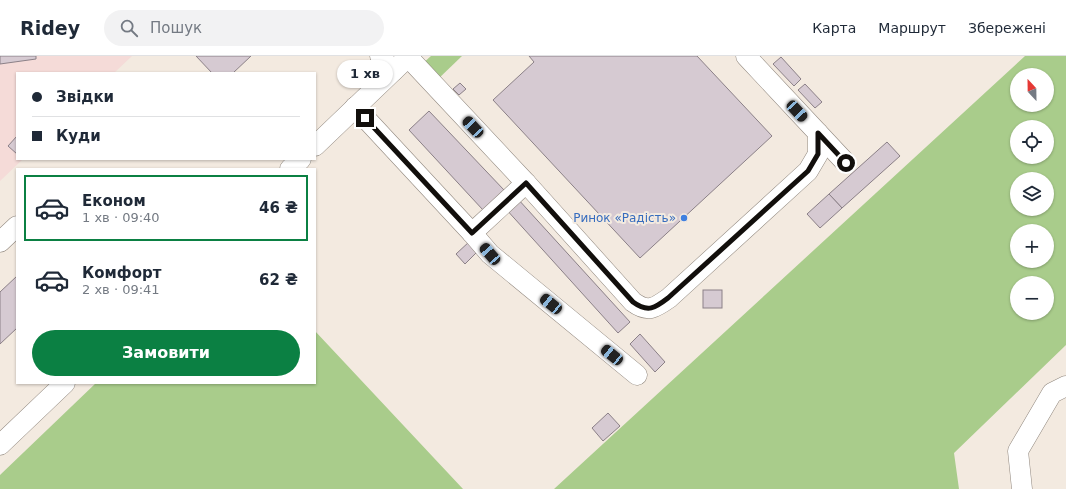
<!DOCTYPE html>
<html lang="uk">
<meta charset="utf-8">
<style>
:root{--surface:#fff;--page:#f2f2f3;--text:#1f2937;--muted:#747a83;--line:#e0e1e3;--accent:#0b8043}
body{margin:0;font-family:"DejaVu Sans",sans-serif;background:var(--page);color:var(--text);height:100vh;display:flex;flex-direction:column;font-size:15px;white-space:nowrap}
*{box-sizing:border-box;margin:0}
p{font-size:13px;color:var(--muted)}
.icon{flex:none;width:22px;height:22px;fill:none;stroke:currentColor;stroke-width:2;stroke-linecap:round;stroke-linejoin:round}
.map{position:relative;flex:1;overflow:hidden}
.details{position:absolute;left:16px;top:112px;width:300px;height:216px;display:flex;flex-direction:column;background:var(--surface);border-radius:0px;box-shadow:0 1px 3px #0004}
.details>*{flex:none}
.banner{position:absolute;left:16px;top:16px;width:300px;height:88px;border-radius:0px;box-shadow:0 1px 3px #0004;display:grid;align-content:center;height:88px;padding:0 16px;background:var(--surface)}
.needle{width:26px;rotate:338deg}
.controls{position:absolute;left:1010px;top:12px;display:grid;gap:8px}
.controls a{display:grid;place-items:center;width:44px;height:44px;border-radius:50%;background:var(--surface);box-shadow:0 1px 3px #0004;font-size:20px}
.end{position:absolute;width:18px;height:18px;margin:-9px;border:5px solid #120f0c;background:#fff;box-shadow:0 0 0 2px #fff}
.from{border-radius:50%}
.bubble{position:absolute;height:28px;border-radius:14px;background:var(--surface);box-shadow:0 1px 3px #0004;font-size:13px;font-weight:600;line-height:28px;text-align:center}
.car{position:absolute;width:12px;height:24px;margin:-12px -6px;border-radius:5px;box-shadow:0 0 3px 1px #0007;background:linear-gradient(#222 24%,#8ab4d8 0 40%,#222 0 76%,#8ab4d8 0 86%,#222 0)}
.banner b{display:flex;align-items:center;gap:14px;height:38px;font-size:15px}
.banner b+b{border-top:1px solid var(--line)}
.banner i{width:10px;height:10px;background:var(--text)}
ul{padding:7px 0 0;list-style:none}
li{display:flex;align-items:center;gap:12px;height:66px;margin:0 8px 6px;padding:0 8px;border:2px solid transparent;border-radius:0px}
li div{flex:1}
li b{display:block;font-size:15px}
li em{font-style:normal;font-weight:600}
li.active{border-color:var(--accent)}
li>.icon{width:36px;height:36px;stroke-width:1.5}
.button{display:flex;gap:8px;margin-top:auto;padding:8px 16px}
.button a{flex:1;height:46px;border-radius:24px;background:var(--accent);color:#fff;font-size:16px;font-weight:600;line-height:46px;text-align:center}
header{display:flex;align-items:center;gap:24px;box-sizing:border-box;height:56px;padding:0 20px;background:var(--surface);border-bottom:1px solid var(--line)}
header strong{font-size:19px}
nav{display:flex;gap:22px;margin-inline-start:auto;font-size:14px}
.search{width:280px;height:36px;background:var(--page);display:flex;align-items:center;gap:10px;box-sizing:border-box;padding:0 14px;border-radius:22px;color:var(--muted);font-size:15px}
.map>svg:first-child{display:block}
.education{fill:#f5dbd8}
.green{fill:#a9cc8b;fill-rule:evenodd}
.building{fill:#d6cad2;stroke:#8b8087}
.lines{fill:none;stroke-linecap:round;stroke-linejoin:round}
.minor-casing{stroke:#90877e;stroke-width:21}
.minor{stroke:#fff;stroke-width:20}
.route{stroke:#120f0c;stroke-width:5}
.shop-dot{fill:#3f7fe0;stroke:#f3eae0;stroke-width:1.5}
.labels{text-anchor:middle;stroke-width:4;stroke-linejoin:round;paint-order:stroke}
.shop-label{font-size:12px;fill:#366cbe;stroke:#f3eae0;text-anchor:end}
</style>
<header>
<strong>Ridey</strong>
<div class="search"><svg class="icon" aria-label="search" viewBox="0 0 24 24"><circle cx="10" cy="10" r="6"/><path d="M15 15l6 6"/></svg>Пошук</div>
<nav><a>Карта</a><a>Маршрут</a><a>Збережені</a></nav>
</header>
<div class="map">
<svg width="1066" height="433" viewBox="0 0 1066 433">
<rect width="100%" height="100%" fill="#f3eae0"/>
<polygon class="education" points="0,0 132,0 114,17 17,17 17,103 23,103 0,125"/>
<g class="green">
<polygon points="431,0 462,0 436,25 421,9"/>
<path d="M1025,0H1066V289L954,397L959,433H554ZM1017,19H1047V49H1017ZM1017,71H1047V101H1017ZM1017,123H1047V153H1017ZM1017,175H1047V205H1017ZM1017,227H1047V257H1017Z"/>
<polygon points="315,275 463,433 0,433 0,419 96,327 315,327"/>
</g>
<g class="building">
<polygon points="0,0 36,0 36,3 0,8"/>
<polygon points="196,0 251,0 233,17 212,17"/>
<polygon points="529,0 697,0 772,80 640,202 493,44 534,6"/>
<polygon points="781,1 801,23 794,30 773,8"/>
<polygon points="460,27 466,33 459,39 453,33"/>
<polygon points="805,28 822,46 815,52 798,34"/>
<polygon points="429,55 504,134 483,154 409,74"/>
<polygon points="17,80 17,98 8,90"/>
<polygon points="887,86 900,100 842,152 829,138"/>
<polygon points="829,138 842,152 820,172 807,158"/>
<polygon points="517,142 630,266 618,277 505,152"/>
<polygon points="470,185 479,194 465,208 456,198"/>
<polygon points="17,220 17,272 0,288 0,236"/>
<rect x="703" y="234" width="19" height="18"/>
<polygon points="640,278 665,306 655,316 630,288"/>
<polygon points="608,357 620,370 603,385 592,372"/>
</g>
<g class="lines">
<g class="minor-casing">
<g id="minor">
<polyline points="380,0 393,15"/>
<polyline points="355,51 472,177 526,127 408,1"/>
<polyline points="818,77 846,107"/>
<polyline points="315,90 409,0"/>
<polyline points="290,113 301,103"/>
<path d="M526,127L633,246C648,257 655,252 669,242L808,115L818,98V77L746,0"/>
<polyline points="472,177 490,198 637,319"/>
<polyline points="0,186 17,170"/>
<polyline points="0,389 65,327"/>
<polyline points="1022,433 1018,395 1052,337 1066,330"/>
</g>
</g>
<use href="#minor" class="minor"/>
</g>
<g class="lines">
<path class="route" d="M365,62L472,177L526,127L633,246C648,257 655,252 668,242L808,115L818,98V77L846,107"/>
</g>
<circle class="shop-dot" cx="684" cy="162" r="4"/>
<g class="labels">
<g class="shop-label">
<text x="676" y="166">Ринок «Радість»</text>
</g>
</g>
</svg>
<div class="controls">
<a><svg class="needle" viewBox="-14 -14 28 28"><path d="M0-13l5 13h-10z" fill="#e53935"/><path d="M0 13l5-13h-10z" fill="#747a83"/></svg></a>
<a><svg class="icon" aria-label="locate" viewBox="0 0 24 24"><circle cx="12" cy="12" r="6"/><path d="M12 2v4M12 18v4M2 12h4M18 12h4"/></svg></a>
<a><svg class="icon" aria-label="layers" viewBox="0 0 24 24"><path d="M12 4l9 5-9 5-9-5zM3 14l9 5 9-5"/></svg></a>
<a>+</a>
<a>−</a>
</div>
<i class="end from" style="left:846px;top:107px"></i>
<i class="end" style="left:365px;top:62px"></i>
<div class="bubble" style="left:337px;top:4px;width:56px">1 хв</div>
<i class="car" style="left:797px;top:55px;rotate:137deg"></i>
<i class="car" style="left:473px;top:71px;rotate:317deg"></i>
<i class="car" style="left:490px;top:198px;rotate:319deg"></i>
<i class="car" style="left:551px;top:248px;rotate:309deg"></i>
<i class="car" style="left:612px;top:299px;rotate:309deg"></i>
<div class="banner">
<b><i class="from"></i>Звідки</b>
<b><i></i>Куди</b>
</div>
<section class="details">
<ul>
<li class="active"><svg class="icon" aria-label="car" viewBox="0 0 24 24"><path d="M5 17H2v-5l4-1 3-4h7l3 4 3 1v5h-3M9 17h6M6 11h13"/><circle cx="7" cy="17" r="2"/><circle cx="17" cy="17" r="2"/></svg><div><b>Економ</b><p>1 хв · 09:40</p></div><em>46 ₴</em></li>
<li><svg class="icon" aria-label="car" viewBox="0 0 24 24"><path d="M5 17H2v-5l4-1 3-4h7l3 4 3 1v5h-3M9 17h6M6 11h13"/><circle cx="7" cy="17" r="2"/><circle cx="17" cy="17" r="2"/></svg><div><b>Комфорт</b><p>2 хв · 09:41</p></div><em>62 ₴</em></li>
</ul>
<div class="button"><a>Замовити</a></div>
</section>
</div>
